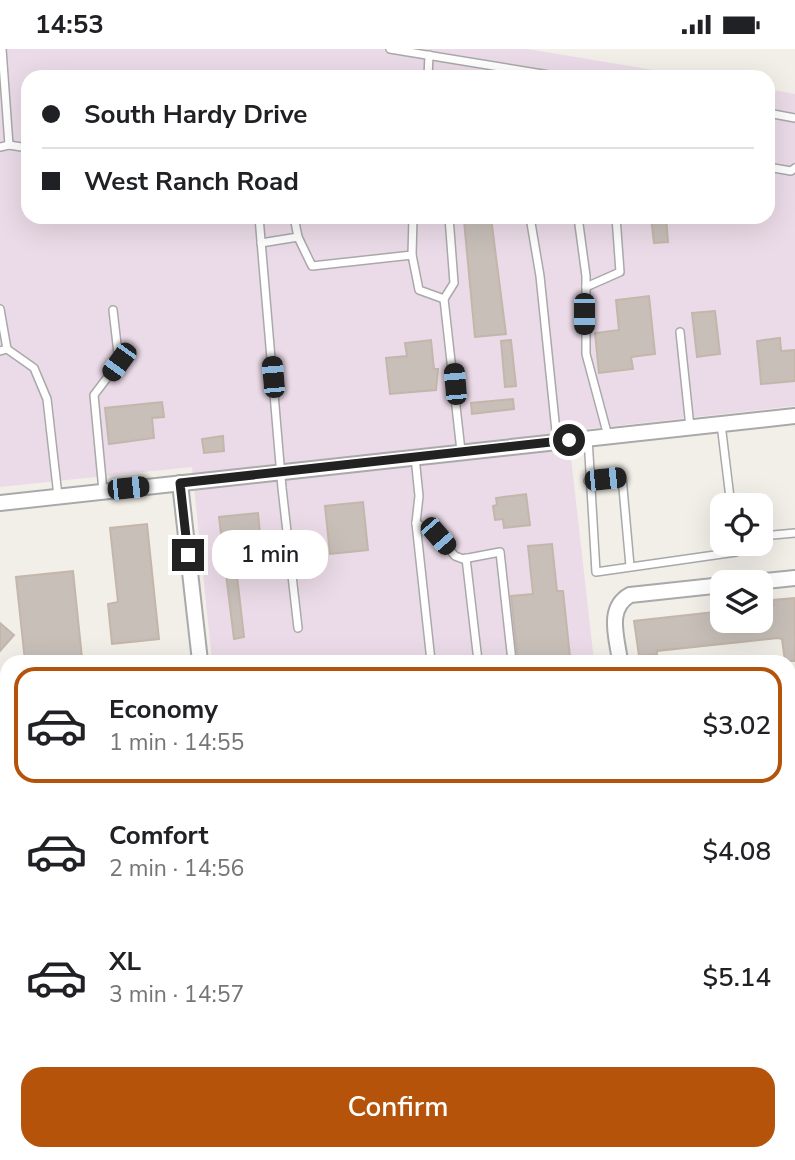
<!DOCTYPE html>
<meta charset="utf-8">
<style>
:root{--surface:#fff;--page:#f2f2f2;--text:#202124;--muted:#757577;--line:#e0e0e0;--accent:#b45309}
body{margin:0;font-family:"Nunito Sans",sans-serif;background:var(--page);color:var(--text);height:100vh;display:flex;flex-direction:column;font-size:26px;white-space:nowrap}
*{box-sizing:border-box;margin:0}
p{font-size:23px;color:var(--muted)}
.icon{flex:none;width:38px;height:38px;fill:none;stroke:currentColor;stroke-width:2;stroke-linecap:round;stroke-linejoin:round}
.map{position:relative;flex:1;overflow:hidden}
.panel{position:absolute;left:0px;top:606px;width:796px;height:506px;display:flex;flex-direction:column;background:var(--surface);border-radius:21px 21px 0 0;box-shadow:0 7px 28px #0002}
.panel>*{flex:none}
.guide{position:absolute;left:21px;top:21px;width:754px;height:154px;border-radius:21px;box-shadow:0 7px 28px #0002;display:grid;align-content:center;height:154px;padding:0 21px;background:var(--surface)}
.controls{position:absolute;left:710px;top:444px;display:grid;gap:14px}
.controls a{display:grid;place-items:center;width:63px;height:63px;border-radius:14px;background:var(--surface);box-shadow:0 7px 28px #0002;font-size:35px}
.end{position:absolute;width:32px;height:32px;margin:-16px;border:9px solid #222;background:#fff;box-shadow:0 0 0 4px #fff}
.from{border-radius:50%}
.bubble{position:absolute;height:49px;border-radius:21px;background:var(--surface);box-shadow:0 7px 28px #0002;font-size:23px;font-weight:600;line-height:49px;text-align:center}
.car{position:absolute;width:21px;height:42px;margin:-21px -10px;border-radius:9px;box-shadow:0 0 5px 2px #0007;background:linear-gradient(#222 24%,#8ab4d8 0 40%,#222 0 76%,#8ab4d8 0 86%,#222 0)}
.guide b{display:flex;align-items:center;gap:24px;height:66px;font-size:26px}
.guide b+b{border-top:2px solid var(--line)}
.guide i{width:18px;height:18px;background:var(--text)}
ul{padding:12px 0 0;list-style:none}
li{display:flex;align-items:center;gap:21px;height:116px;margin:0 14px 10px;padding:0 7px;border:4px solid transparent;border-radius:21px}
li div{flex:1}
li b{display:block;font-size:26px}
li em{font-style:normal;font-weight:600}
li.selected{border-color:var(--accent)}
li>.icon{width:63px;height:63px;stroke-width:1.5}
.primary-button{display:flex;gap:14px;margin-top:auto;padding:14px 21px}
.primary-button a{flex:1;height:80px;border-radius:21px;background:var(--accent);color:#fff;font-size:28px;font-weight:600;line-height:80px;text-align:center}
.status{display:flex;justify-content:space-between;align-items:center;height:49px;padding:0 35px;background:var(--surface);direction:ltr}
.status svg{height:19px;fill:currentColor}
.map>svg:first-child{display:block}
.industrial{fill:#ebdbe8}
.building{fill:#c7bfb8;stroke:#c4b6ab;stroke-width:2}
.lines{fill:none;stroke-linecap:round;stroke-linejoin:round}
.service-casing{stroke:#a9a9a9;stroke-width:10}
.minor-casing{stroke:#a9a9a9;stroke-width:18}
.service{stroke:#fff;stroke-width:7}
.minor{stroke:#fff;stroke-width:14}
.route{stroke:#222;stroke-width:9}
</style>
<div class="status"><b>14:53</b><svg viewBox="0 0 49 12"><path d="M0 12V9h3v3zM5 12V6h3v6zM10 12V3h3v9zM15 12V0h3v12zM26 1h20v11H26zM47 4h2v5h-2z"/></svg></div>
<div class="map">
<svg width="795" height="1111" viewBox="0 0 795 1111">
<rect width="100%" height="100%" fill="#f2efe9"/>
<g class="industrial">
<polygon points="0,0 528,0 695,28 28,28 28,168 768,168 768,40 795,45 795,357 568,382 594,612 212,612 192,418 0,438"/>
<rect x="265" y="1104" width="384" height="7"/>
</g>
<g class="building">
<polygon points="651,168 666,168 668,193 654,194"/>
<polygon points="491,169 506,285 475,288 464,172"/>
<polygon points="649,247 655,305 631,308 633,320 599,324 595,284 619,281 616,251"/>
<polygon points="715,262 720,305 697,308 692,264"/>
<polygon points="780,289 781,302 795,301 795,332 761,335 757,292"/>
<polygon points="431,291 434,320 438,320 436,341 390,345 386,309 407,307 405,294"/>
<polygon points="511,291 516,337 505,338 501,292"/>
<polygon points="513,350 514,360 472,365 471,354"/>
<polygon points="162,353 164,368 152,369 154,389 109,395 105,359"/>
<polygon points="223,387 224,402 204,404 202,390"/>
<polygon points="526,445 530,476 504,479 503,470 495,471 493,457 497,456 496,449"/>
<polygon points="363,453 368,501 330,505 325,457"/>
<polygon points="258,464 263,516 236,518 244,588 234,590 219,468"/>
<polygon points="147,475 159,590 112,595 108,555 118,553 110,479"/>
<polygon points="552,495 557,542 563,542 570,608 518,612 511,547 533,545 528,497"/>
<polygon points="73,522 82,609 25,612 16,528"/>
<polygon points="795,549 795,612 785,612 782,590 778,589 657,602 657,605 639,607 634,572 723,562 723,572 761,572 761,558 774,556 773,551"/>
<polygon points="0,574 14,586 0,602"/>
</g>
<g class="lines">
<g class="service-casing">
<g id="service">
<polyline points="390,0 561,28"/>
<polyline points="428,28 429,6"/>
<polyline points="768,64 795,69"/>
<polyline points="9,96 28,99"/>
<polyline points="0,98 9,96 2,0"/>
<polyline points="768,118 791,122 795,119"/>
<polyline points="259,168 282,439 298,579"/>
<polyline points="449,168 454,234 444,250 461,402"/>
<polyline points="530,168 540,227 557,392"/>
<polyline points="578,168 586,227 586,305 608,387"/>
<polyline points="298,188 312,217 412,206 413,168"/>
<polyline points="261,194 298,188 294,168"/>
<polyline points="412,206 419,241 444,250"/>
<polyline points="586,238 620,223 616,168"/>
<polyline points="0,260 7,300"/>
<polyline points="680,283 690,378"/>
<polyline points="0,302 7,300 34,319 47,350 58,447"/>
<polyline points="721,375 731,457"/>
<polyline points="588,389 596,523 736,503 735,495"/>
<polyline points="415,408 419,447 416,474 431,612"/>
<polyline points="588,432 622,428 630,517"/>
<polyline points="103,442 94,346 119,313 113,261"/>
<polyline points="416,474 438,487 455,507 463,510 500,503 512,612"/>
<polyline points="761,487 795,484"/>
<polyline points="466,509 478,612"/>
</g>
</g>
<g class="minor-casing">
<g id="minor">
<polyline points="180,434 200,612"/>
<polyline points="0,454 795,367"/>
<polyline points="746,534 795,529"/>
<path d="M620,612C617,589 606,559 630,546L723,536"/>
<polyline points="789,669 795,668"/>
<polyline points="789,809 795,808"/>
<polyline points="789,943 795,942"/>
<polyline points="789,1078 795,1078"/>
<polyline points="252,1104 253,1111"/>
</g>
</g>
<use href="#service" class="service"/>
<use href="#minor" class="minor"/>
</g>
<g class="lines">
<polyline class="route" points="188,506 180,434 569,391"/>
</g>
</svg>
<div class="controls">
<a><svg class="icon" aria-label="locate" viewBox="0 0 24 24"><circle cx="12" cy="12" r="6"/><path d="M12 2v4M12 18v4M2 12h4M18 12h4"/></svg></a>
<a><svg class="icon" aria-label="layers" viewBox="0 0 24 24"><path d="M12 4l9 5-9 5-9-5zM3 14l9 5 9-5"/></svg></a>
</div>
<i class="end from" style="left:569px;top:391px"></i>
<i class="end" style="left:188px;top:506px"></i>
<div class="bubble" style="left:212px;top:481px;width:116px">1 min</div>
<i class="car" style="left:584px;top:265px;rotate:180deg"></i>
<i class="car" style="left:119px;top:313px;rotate:216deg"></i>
<i class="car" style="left:273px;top:328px;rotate:355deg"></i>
<i class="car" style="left:455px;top:335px;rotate:355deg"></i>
<i class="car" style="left:605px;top:430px;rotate:84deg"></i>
<i class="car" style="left:128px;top:439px;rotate:84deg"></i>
<i class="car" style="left:438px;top:487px;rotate:139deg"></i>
<div class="guide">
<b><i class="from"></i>South Hardy Drive</b>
<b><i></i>West Ranch Road</b>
</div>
<section class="panel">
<ul>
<li class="selected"><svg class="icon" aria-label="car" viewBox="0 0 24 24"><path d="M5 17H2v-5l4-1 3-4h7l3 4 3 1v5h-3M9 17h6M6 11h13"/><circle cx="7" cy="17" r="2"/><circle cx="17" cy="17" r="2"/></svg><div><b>Economy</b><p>1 min · 14:55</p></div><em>$3.02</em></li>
<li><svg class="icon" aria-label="car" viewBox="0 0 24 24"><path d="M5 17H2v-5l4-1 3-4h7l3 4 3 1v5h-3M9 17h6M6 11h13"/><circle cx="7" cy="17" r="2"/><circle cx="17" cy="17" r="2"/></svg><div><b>Comfort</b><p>2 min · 14:56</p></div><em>$4.08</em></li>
<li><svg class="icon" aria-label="car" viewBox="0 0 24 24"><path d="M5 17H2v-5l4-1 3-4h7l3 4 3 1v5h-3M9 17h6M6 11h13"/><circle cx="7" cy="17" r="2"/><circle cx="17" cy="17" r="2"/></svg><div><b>XL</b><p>3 min · 14:57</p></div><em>$5.14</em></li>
</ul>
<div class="primary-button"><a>Confirm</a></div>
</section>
</div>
